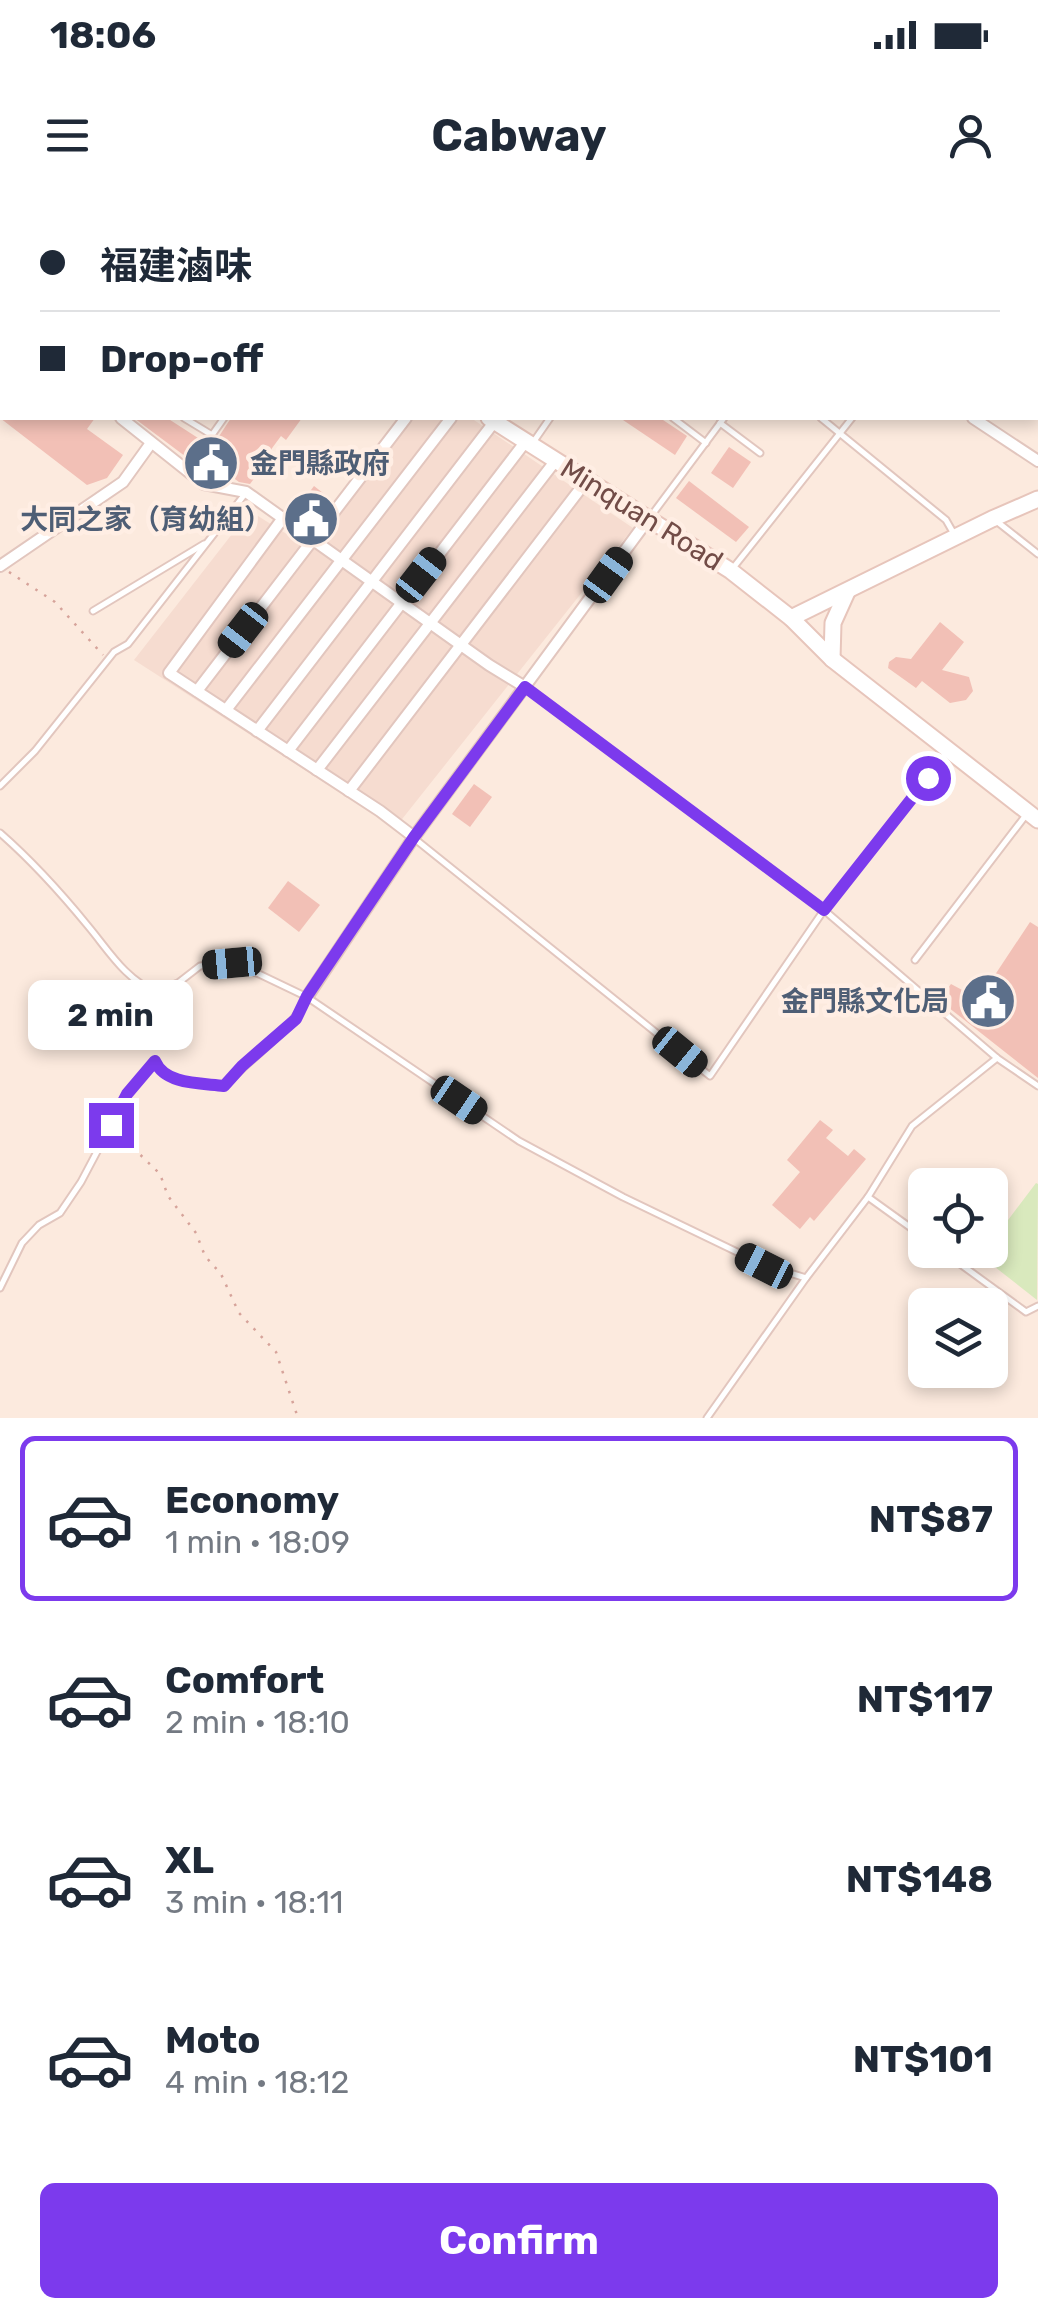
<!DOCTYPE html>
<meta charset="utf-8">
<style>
:root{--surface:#fff;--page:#f6f6f7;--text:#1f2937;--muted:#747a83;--line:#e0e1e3;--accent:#7c3aed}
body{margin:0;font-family:Rubik,"Noto Sans TC",sans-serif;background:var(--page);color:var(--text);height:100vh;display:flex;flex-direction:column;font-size:38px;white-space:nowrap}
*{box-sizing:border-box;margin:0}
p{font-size:32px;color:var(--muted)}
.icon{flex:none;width:55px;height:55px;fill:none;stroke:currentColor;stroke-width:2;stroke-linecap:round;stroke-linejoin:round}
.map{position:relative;height:1218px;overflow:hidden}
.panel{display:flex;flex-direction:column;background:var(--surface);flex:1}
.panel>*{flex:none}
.banner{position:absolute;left:0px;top:0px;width:1040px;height:220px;box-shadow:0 5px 15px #0003;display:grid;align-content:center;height:220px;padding:0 40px;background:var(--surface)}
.buttons{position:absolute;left:908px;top:968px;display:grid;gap:20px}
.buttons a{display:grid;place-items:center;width:100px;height:100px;border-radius:15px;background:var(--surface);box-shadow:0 5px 15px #0003;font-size:50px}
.end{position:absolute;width:45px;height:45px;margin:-22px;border:12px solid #7c3aed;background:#fff;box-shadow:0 0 0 5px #fff}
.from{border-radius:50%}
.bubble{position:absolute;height:70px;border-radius:15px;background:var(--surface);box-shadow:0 5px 15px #0003;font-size:32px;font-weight:700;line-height:70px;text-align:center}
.car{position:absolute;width:30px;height:60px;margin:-30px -15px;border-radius:12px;box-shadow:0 0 8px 2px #0007;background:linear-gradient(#222 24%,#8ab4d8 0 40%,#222 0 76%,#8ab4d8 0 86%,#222 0)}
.banner b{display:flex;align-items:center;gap:35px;height:95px;font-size:38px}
.banner b+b{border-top:2px solid var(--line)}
.banner i{width:25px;height:25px;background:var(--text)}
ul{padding:18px 0 0;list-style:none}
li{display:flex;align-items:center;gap:30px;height:165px;margin:0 20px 15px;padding:0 20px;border:5px solid transparent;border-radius:15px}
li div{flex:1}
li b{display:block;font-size:38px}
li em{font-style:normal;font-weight:700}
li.active{border-color:var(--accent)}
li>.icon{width:90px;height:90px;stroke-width:1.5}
.button{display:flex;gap:20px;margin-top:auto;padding:20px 40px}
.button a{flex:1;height:115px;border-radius:15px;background:var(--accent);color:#fff;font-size:40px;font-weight:700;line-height:115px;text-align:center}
.status{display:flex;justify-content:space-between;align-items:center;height:70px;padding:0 50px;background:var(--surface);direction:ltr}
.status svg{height:28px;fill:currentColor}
header{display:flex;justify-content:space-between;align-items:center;height:130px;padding:0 40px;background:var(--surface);font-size:45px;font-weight:700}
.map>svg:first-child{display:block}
.residential{fill:#f6dcd0}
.green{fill:#d9e9bd}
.building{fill:#f2c0b6}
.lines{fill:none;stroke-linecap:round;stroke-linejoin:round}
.service-casing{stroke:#e2c6be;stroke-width:9}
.minor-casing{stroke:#e2c6be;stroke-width:14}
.tertiary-casing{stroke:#e2c6be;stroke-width:16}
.secondary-casing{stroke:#e7c5bb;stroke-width:19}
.path{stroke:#d6a39a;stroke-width:2.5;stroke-dasharray:2.5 8;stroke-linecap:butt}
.service{stroke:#fff;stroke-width:5}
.minor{stroke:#fff;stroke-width:10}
.tertiary{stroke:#fff;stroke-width:12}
.secondary{stroke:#fff;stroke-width:15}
.route{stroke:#7c3aed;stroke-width:12}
.labels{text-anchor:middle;stroke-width:9;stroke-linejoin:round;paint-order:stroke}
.service-label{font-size:28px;font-weight:bold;fill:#4e5e75;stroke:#ffeee4;text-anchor:end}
.street-label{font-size:28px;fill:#724c47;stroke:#ffeee4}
</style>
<div class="status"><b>18:06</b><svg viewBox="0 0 49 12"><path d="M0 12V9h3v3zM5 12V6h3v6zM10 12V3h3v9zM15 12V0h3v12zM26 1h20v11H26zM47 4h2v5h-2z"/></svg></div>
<header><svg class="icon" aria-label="menu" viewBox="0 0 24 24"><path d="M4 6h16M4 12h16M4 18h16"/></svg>Cabway<svg class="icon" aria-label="person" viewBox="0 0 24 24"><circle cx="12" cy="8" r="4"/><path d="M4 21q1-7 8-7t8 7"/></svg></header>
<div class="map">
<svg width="1038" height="1218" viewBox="0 0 1038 1218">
<rect width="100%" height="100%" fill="#fceade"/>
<polygon class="residential" points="406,218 471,218 633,328 395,628 134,460 250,311 301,343"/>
<polygon class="green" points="1036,983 1038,984 1037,1100 981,1056 986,1050 990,1050 990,1044"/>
<g class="building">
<polygon points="0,218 95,218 87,229 123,255 107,278 87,285"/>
<polygon points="134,218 167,218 212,247 231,218 302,218 286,240 281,236 256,270 259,272 250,284 239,282 224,271 219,278 213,277"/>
<polygon points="620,218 660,218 687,236 675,255"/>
<polygon points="729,247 751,262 733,288 711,273"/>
<polygon points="689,281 749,327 736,342 676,298"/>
<polygon points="314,286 332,300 311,328 293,314"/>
<polygon points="940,422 964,442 942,470 969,477 973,491 966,500 950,503 922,481 916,488 888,468 889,462 896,457 911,459"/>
<polygon points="474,584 492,597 470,627 452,614"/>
<polygon points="288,681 320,705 299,732 268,708"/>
<polygon points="1030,722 1038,727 1038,878 939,800 951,784 979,799"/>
<polygon points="820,920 833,930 826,938 848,956 854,949 866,959 814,1021 810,1017 800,1029 772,1005 800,972 787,960"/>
</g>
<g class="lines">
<g class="service-casing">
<g id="service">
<polyline points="14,0 18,2"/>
<polyline points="544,0 548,2"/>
<polyline points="693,2 695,0"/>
<polyline points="0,42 2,43"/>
<polyline points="0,51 2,49"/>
<polyline points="184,218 212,235 224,218"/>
<polyline points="673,218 706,243"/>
<polyline points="821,218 946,320 954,334"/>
<polyline points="720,223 760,253"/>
<polyline points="532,244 550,218"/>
<polyline points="651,316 724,218"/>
<polyline points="995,320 1038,354"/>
<polyline points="733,368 852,218"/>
<polyline points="93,411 204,344"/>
<polyline points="525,487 824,710 997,858 1038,886"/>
<polyline points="0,586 35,551 114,452 128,444 245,294"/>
<path d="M0,633C32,661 61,693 88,726C109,751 125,779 156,792L178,783L200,766L232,763L259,774L307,797L519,941L623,997L764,1065L806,1078"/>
<polyline points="415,639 710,876 824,710 946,553"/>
<polyline points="915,760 1026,615"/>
<polyline points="868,997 925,1038"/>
<polyline points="941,1050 1026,1112 1038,1106"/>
<path d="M0,1088L22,1043L39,1025L60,1013L81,982L127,895L155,861C165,885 201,883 224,887C250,857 289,835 306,799"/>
<polyline points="707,1218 806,1078 868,997 912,926 997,858"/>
</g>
</g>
<g class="minor-casing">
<g id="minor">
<polyline points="776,0 778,2"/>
<polyline points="998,2 1000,0"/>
<polyline points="121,218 204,284 246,292 489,465 525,487"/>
<polyline points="973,218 1038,261"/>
<polyline points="283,318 169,473 380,611 414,637"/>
<polyline points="0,366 123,282 151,243"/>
<polyline points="197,491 406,218"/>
<polyline points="226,510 451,218"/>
<polyline points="257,531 495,221"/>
<polyline points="288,551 526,241"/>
<polyline points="317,570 556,260"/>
<polyline points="349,591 587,280"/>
<polyline points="307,797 414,637 649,318"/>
</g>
</g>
<g class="tertiary-casing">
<polyline id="tertiary" points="185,2 190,0"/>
</g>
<g class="secondary-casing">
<g id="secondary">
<polyline points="144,0 148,2"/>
<polyline points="0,123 2,121"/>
<polyline points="489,218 731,371 791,418 832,459 1038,620"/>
<polyline points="791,418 992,319 1038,299"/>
<polyline points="832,459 833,423 847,392"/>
</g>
</g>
<g class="path">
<polyline points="503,0 506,2"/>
<polyline points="510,2 516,2"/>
<polyline points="528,2 530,0"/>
<polyline points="9,372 55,402 103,455"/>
<polyline points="131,789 147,818 158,855"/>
<polyline points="118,933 160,974 168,996 196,1033 205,1056 221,1074 239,1113 276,1152 298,1218"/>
</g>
<use href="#service" class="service"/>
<use href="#minor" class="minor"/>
<use href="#tertiary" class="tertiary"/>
<use href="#secondary" class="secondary"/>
</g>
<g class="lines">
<path class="route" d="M111,925L127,894L155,861C165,885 201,883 224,886L242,866L296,819L307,796L414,637L525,487L824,710L928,578"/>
</g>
<defs>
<g id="civic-disc" transform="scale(2.875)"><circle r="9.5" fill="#5c6f8a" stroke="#ffeee4"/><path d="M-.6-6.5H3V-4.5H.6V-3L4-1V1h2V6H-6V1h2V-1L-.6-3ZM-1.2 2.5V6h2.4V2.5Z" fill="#fff"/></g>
</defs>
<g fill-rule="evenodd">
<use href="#civic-disc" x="211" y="263"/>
<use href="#civic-disc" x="311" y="319"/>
<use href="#civic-disc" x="988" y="801"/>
</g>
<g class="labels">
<g class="service-label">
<text x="250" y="273" text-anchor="start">金門縣政府</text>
<text x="272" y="329">大同之家（育幼組）</text>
<text x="949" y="811">金門縣文化局</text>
</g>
<g class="street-label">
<text transform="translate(642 314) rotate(32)" y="10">Minquan Road</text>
</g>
</g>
</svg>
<div class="buttons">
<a><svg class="icon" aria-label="locate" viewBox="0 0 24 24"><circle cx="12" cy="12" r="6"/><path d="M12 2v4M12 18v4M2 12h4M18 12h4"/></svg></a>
<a><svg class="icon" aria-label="layers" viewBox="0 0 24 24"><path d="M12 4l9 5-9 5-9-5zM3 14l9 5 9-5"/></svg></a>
</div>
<i class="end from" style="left:928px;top:578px"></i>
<i class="end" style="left:111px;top:925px"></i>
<div class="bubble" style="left:28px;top:780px;width:165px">2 min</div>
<i class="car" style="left:421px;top:375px;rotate:38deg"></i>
<i class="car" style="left:608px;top:375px;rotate:36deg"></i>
<i class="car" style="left:243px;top:430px;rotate:218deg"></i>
<i class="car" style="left:232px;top:763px;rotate:265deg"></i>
<i class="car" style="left:680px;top:852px;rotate:129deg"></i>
<i class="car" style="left:459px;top:900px;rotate:124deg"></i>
<i class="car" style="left:764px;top:1066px;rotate:297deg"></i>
<div class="banner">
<b><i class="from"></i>福建滷味</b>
<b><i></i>Drop-off</b>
</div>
</div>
<section class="panel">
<ul>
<li class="active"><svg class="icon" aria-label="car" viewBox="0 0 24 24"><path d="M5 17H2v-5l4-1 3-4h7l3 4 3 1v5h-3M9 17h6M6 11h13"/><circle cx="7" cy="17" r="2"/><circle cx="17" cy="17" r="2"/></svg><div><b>Economy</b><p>1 min · 18:09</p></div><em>NT$87</em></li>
<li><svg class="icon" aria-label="car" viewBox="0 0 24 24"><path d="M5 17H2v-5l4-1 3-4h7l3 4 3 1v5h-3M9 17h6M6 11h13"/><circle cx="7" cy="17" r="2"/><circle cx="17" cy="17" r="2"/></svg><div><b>Comfort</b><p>2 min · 18:10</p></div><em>NT$117</em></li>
<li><svg class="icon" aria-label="car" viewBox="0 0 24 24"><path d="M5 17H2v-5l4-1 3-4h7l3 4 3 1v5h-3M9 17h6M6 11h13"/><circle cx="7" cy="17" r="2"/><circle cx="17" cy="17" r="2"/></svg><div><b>XL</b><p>3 min · 18:11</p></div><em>NT$148</em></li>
<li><svg class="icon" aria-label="car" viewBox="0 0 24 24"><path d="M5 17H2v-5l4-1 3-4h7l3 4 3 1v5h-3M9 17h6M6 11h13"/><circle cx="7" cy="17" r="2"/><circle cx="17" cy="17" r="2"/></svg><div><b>Moto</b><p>4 min · 18:12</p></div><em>NT$101</em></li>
</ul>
<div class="button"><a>Confirm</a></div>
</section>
